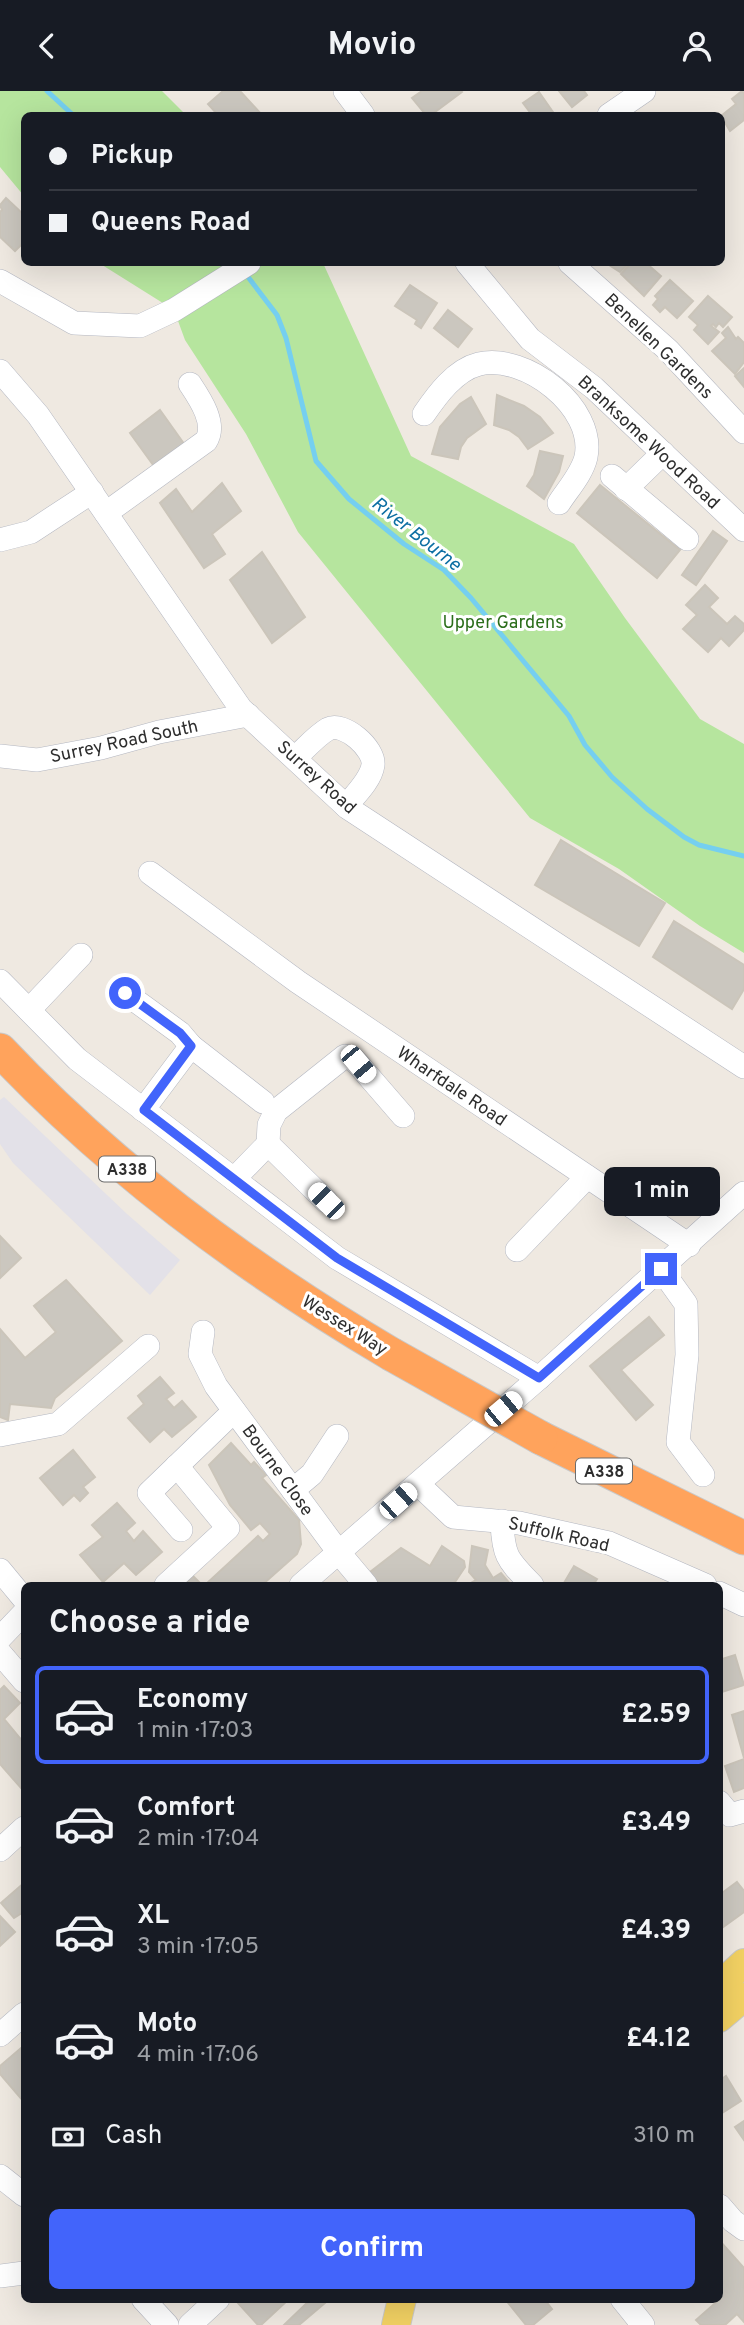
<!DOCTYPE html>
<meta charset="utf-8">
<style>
:root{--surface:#171b24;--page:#20242c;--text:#f1f3f6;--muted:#9ea1a6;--line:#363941;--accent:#4264fb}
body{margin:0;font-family:Overpass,sans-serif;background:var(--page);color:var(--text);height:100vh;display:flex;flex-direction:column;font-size:26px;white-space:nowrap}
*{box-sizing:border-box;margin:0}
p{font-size:23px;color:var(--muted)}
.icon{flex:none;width:38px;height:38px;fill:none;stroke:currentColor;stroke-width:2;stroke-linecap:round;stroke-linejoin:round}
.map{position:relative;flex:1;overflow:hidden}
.drawer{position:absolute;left:21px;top:1491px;width:702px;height:721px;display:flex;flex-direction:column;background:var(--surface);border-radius:10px;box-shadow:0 7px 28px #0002}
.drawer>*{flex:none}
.guide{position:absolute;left:21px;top:21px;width:704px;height:154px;border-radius:10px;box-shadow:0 7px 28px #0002;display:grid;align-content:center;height:154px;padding:0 28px;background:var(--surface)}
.end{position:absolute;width:32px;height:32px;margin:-16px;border:9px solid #4264fb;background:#fff;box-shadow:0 0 0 4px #fff}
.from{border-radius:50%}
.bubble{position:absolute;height:49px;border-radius:10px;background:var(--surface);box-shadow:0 7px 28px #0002;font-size:23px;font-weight:700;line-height:49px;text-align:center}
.car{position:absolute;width:21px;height:42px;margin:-21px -10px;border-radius:9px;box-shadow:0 0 5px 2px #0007;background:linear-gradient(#fff 24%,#345 0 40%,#fff 0 76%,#345 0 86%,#fff 0)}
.guide b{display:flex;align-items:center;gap:24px;height:66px;font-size:26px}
.guide b+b{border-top:2px solid var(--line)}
.guide i{width:18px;height:18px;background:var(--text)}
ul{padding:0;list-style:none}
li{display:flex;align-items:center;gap:21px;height:98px;margin:0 14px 10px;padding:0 14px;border:4px solid transparent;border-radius:10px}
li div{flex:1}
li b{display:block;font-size:26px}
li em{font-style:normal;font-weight:700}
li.active{border-color:var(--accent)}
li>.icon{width:63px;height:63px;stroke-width:1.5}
h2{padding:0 28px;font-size:32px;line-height:84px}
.pay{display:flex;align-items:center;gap:18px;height:77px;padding:0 28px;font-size:26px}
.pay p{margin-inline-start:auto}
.button{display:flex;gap:14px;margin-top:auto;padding:14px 28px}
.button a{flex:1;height:80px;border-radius:10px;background:var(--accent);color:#fff;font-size:28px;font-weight:700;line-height:80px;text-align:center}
header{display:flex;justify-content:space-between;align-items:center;height:91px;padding:0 28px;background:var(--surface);font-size:32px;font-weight:700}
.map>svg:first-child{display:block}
.industrial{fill:#e3e1e8}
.green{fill:#b6e59e}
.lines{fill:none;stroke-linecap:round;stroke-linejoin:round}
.stream{stroke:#75cff0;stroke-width:5}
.building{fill:#cbc7bf;stroke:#cbc5ba;stroke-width:2}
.minor-casing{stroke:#b4b7c1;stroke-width:24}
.major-casing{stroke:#c9c9c9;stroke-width:30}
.highway-casing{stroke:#c9c9c9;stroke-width:35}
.minor{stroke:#fff;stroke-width:23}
.major{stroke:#f2d163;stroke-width:28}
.highway{stroke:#ffa35c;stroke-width:33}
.highway-bridge-casing{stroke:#c9c9c9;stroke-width:35;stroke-linecap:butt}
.highway-bridge{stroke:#ffa35c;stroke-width:33}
.route{stroke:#4264fb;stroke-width:9}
.labels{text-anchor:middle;stroke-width:6;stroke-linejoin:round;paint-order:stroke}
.shield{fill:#fff;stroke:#6d6d6d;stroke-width:2}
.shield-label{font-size:16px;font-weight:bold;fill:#2e2e2e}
.street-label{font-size:18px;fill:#2e2e2e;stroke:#fff}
.park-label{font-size:18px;fill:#2c6e1b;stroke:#fff}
.water-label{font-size:19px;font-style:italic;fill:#0d6fa3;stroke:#fff}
</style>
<header><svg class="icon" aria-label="back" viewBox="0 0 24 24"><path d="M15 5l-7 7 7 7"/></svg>Movio<svg class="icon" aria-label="person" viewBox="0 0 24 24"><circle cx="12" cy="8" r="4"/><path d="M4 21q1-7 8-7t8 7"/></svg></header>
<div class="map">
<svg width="744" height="2234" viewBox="0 0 744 2234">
<rect width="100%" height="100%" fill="#efe9e1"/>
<polygon class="industrial" points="4,1006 127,1123 180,1169 150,1204 13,1072 0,1053 0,1009"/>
<g class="green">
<polygon points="0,0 162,0 186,24 24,24 24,105 0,76"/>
<polygon points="99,172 323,172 411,365 574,453 625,527 700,628 744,653 744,862 700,835 619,778 530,727 298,441 246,343 185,249 174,219"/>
</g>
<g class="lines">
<g class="stream">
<polyline points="47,0 73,24"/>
<polyline points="245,182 277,224 286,247 316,370 349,408 404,453 444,479 471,507 569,625 585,654 612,686 647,718 684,746 699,754 744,765"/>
</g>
</g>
<g class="building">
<polygon points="223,0 240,0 262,24 218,24 208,13"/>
<polygon points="422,0 461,0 462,1 431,24 426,24 412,7"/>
<polygon points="559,0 584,0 587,4 572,16"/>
<polygon points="742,0 744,2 744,29 730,40 721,25 736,13 732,8"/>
<polygon points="539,1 555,24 532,24 523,12"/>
<polygon points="6,107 24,124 24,151 15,160 0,146 0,121 2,119 0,114"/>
<polygon points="606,172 629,172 620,181"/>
<polygon points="631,172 646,172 661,185 644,205 621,183"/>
<polygon points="670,189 693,210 677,227 665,216 660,221 653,214 658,208 655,205"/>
<polygon points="410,194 437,212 421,237 415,233 417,229 395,215"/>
<polygon points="708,205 732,226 723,236 719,232 716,236 713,233 711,235 719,241 708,253 694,239 698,234 689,226"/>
<polygon points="448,219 472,238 458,256 434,237"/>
<polygon points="728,236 736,248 738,246 744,252 744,271 735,283 712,260 726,247 722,242"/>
<polygon points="744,277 744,296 735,285"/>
<polygon points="497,304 524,315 540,326 553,342 528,358 519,346 509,339 494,334"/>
<polygon points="471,306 486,333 467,347 461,356 458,368 432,363 440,336 460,313"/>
<polygon points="160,319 187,357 156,378 130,342"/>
<polygon points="540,360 563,365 559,381 544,408 527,395 534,384"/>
<polygon points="222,392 241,420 212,443 225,463 204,477 160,412 176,398 192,421"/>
<polygon points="600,394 680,459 657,487 577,422"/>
<polygon points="713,440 727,450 696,494 682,484"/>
<polygon points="262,461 305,526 272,552 230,489"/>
<polygon points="705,494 718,507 709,516 727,533 735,525 744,533 744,539 729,555 721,547 708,561 683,538 697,524 686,514"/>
<polygon points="561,749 665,812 639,855 535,794"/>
<polygon points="674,830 744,874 744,898 732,918 653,866"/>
<polygon points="0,1145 21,1167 0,1187"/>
<polygon points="66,1189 122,1250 55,1307 51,1317 10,1313 8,1329 0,1326 0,1238 25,1267 56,1241 34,1215"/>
<polygon points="649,1226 664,1244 621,1279 653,1314 636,1329 590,1275"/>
<polygon points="160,1286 174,1302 166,1308 174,1317 182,1310 196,1326 172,1346 164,1338 150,1351 128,1327 144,1313 138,1305"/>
<polygon points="231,1352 251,1374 254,1371 266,1384 262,1387 299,1429 301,1453 297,1463 262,1494 205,1494 258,1445 263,1450 270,1443 260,1432 251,1439 230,1414 209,1374"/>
<polygon points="73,1359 95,1386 83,1396 88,1402 80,1410 74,1404 63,1414 40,1387"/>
<polygon points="117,1412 135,1432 126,1440 134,1450 143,1440 162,1461 136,1484 124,1472 103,1491 80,1464 103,1446 92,1434"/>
<polygon points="442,1455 464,1470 465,1476 453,1494 373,1494 365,1485 401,1457 430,1475"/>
<polygon points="472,1455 488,1459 485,1474 493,1487 501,1482 511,1494 467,1494 476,1489 469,1481"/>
<polygon points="574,1475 597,1488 593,1494 569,1494 564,1492"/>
<polygon points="193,1485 202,1494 183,1494"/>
<polygon points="735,1564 744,1594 719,1602 719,1569"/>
<polygon points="4,1595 20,1612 4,1628 24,1652 24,1693 21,1697 0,1673 0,1599"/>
<polygon points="744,1620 744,1667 732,1624"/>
<polygon points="744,1668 744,1697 734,1701 725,1675"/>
<polygon points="737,1791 744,1800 744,1821 719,1839 719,1799 722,1802"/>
<polygon points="24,1792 24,1825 22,1822 14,1827 1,1812"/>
<polygon points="0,1825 15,1841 0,1855"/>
<polygon points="21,1957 24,1960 24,2011 0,1983 0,1975"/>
<polygon points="726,1985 741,2010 719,2024 719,1990"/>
<polygon points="744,2030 744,2049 735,2036"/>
<polygon points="719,2149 744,2177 744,2231 737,2223 725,2234 701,2234 696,2229 721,2207 719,2205"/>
<polygon points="239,2208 289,2208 261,2234 258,2234 237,2211"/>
<polygon points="311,2208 324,2208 326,2211 299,2234 284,2234"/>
<polygon points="505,2208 544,2208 552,2218 533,2234 526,2234"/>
</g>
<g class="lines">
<g class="minor-casing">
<g id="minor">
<polyline points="345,0 363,24"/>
<polyline points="609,24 644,0"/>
<polyline points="467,172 530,248 594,297 744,439"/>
<polyline points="570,172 668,259 744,341"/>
<polyline points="0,190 74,232 140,235 174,219 249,172"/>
<polyline points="0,280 38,324 241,618 348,717 744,976"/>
<path d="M424,323C437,304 455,279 479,273C525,262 596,316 586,366C582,383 568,398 559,412"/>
<polyline points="612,385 687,448"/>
<polyline points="626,398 663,362"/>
<path d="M106,422L206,350C217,333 200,308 190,293"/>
<polyline points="0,449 31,441 92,401"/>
<polyline points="0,665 37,669 101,657 159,641 248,624"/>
<path d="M295,667C305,658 316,645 328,638C344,630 375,658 373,674C371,689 355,704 346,715"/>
<polyline points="150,782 298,891 689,1154"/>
<polyline points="0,890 77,968 337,1167 539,1287"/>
<polyline points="125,902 180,942 191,955"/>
<polyline points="29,919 81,864"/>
<polyline points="143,1019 191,955 263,1011"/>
<polyline points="268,1053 269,1034 276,1020 345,965 352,967 358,973 403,1025"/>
<polyline points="234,1088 268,1053 326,1110"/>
<polyline points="517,1159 587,1086"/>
<polyline points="661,1178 686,1213 687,1264 678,1351 703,1384"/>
<polyline points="203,1241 200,1263 216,1295 340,1463 366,1494"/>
<polyline points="0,1344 58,1333 148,1255"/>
<polyline points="418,1393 453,1426 519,1432 609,1452 705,1494"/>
<polyline points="293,1399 312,1383 337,1345"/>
<path d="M502,1430C503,1466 508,1469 532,1494"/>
<polyline points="181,1439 149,1402 234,1320"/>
<polyline points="0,1479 24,1508"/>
<polyline points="166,1494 228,1437 177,1375"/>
<polyline points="301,1494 539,1287 744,1102"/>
<polyline points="719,1502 744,1514"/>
<polyline points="0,1547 24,1522"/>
<polyline points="0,1562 24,1590"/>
<polyline points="719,1711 730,1724 744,1720"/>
<polyline points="0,1759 24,1737"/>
<polyline points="0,1944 24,1923"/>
<polyline points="0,2085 24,2104"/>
<polyline points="720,2115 733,2130 744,2138"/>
<polyline points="0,2185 24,2182"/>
<polyline points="143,2208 167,2234"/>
<polyline points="622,2208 643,2234"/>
<polyline points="190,2234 218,2208"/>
</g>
</g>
<g class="major-casing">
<g id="major">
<polyline points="719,1895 744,1872"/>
<polyline points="719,1927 744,1906"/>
<polyline points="396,2234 402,2208"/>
</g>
</g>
<g class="highway-casing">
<g id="highway">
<path d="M0,959C114,1080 249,1179 391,1263"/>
<polyline points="541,1347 744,1447"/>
</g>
</g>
<use href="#minor" class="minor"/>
<use href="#major" class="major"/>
<use href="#highway" class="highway"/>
<g class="highway-bridge-casing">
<polyline id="highway-bridge" points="391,1263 541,1347"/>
</g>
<use href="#highway-bridge" class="highway-bridge"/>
</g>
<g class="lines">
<polyline class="route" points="125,902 180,942 191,955 144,1019 337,1167 539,1287 661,1178"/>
</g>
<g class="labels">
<g class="shield">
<rect x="99" y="1065.5" width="56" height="25" rx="5"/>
<rect x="576" y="1367.5" width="56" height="25" rx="5"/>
</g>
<g class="shield-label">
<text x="127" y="1084">A338</text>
<text x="604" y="1386">A338</text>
</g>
<g class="street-label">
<text transform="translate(659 255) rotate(44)" y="6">Benellen Gardens</text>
<text transform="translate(649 351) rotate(43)" y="6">Branksome Wood Road</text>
<text transform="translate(124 650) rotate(-12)" y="6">Surrey Road South</text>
<text transform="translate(317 686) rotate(42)" y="6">Surrey Road</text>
<text transform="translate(452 995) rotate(34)" y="6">Wharfdale Road</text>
<text transform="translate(345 1234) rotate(32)" y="6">Wessex Way</text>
<text transform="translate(278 1379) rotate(54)" y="6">Bourne Close</text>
<text transform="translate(559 1443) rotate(13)" y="6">Suffolk Road</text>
</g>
<g class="park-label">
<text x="503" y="537">Upper Gardens</text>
</g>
<g class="water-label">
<text transform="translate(417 442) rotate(38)" y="7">River Bourne</text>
</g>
</g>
</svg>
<i class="end from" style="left:125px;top:902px"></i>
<i class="end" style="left:661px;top:1178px"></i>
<div class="bubble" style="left:604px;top:1076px;width:116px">1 min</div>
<i class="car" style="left:358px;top:973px;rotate:140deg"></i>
<i class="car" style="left:326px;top:1110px;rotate:315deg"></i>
<i class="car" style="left:503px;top:1318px;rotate:50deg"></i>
<i class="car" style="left:398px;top:1410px;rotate:48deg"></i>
<div class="guide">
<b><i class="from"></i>Pickup</b>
<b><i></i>Queens Road</b>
</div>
<section class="drawer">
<h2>Choose a ride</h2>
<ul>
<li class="active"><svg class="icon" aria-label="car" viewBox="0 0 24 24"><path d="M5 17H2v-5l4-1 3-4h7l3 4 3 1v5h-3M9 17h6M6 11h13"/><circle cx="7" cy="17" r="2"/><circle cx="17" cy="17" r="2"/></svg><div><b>Economy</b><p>1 min · 17:03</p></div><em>£2.59</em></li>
<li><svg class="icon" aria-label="car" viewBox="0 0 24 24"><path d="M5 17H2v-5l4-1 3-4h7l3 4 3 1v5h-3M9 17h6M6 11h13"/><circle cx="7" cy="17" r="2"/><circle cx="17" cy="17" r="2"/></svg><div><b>Comfort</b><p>2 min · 17:04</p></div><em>£3.49</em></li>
<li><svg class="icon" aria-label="car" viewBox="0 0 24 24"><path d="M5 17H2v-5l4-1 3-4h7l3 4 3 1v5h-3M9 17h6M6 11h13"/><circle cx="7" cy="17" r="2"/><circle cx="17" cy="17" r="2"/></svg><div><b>XL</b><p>3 min · 17:05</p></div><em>£4.39</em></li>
<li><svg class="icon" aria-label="car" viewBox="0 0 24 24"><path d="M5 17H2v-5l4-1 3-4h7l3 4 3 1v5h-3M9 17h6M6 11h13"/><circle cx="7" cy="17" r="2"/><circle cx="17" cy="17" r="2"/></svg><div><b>Moto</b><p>4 min · 17:06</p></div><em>£4.12</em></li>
</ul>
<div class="pay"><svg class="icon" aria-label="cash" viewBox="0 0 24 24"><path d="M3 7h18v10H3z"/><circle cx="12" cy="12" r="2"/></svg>Cash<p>310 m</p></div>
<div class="button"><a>Confirm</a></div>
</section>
</div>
